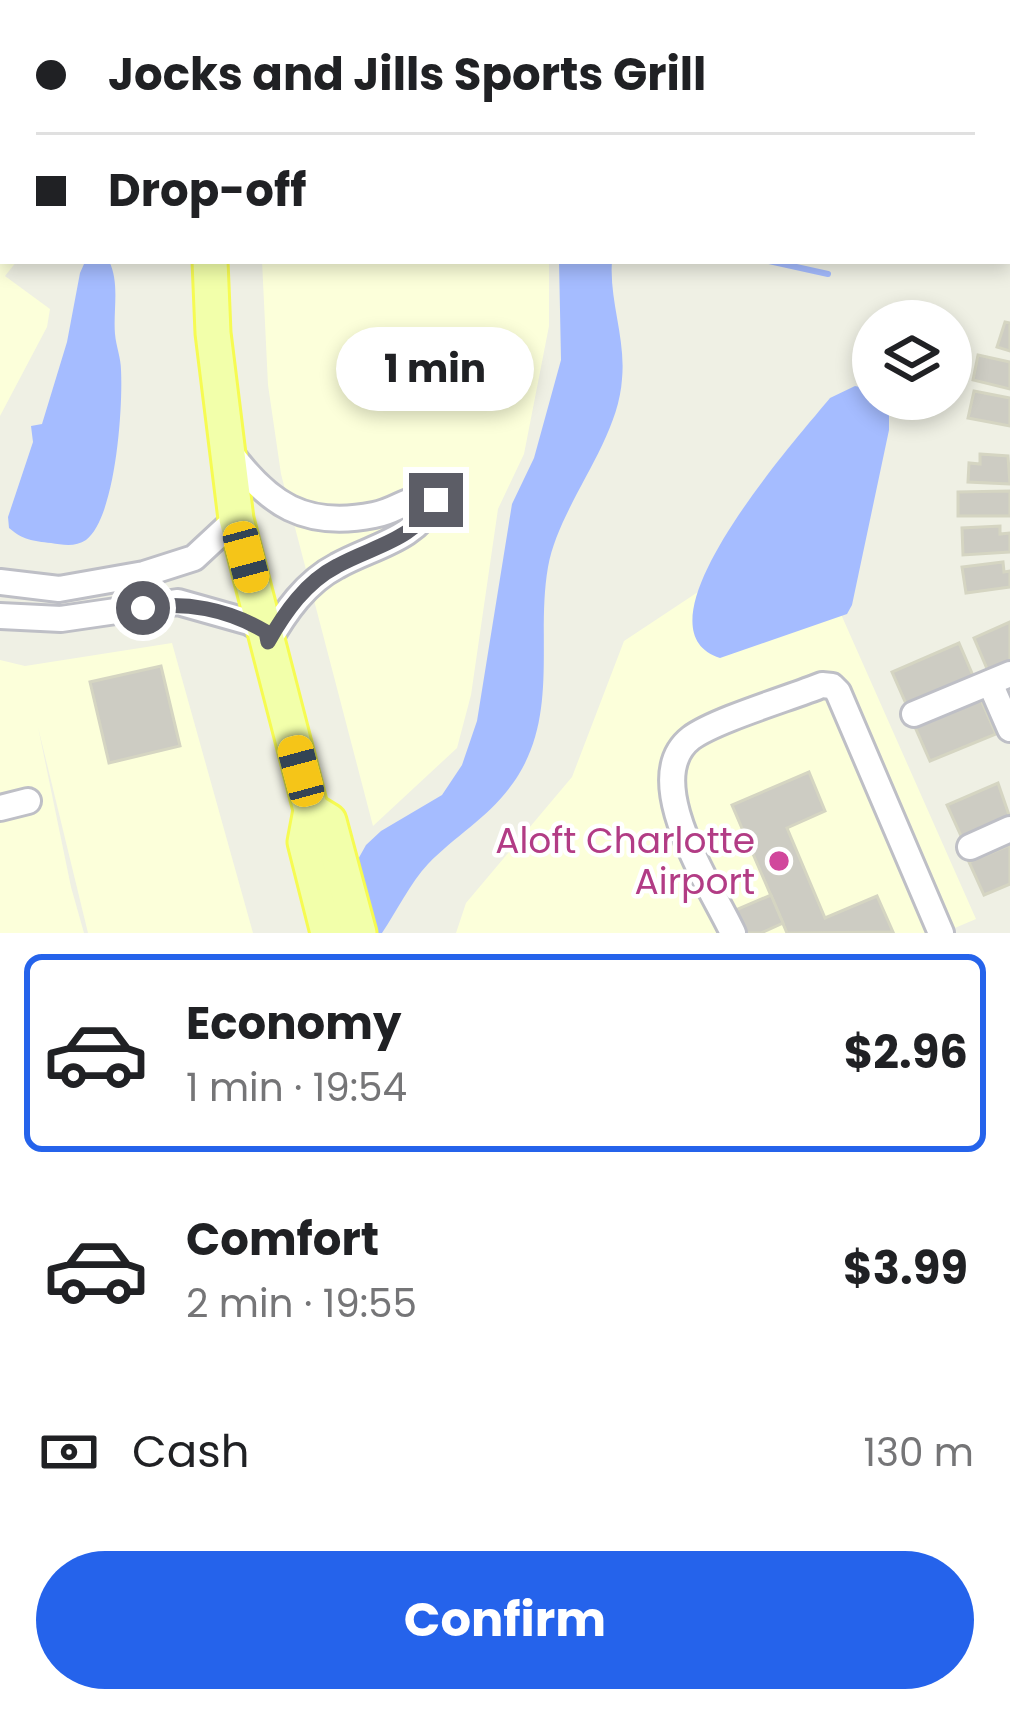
<!DOCTYPE html>
<meta charset="utf-8">
<style>
:root{--surface:#fff;--page:#f2f2f2;--text:#202124;--muted:#757577;--line:#e0e0e0;--accent:#2563eb}
body{margin:0;font-family:Poppins,sans-serif;background:var(--page);color:var(--text);height:100vh;display:flex;flex-direction:column;font-size:45px;white-space:nowrap}
*{box-sizing:border-box;margin:0}
p{font-size:39px;color:var(--muted)}
.icon{flex:none;width:66px;height:66px;fill:none;stroke:currentColor;stroke-width:2;stroke-linecap:round;stroke-linejoin:round}
.map{position:relative;height:933px;overflow:hidden}
.details{display:flex;flex-direction:column;background:var(--surface);flex:1}
.details>*{flex:none}
.top-card{position:absolute;left:0px;top:0px;width:1011px;height:264px;box-shadow:0 6px 18px #0003;display:grid;align-content:center;height:264px;padding:0 36px;background:var(--surface)}
.controls{position:absolute;left:852px;top:300px;display:grid;gap:24px}
.controls a{display:grid;place-items:center;width:120px;height:120px;border-radius:50%;background:var(--surface);box-shadow:0 6px 18px #0003;font-size:60px}
.end{position:absolute;width:54px;height:54px;margin:-27px;border:15px solid #5c5d66;background:#fff;box-shadow:0 0 0 6px #fff}
.from{border-radius:50%}
.bubble{position:absolute;height:84px;border-radius:42px;background:var(--surface);box-shadow:0 6px 18px #0003;font-size:39px;font-weight:700;line-height:84px;text-align:center}
.car{position:absolute;width:36px;height:72px;margin:-36px -18px;border-radius:15px;box-shadow:0 0 9px 3px #0007;background:linear-gradient(#f5c518 24%,#345 0 40%,#f5c518 0 76%,#345 0 86%,#f5c518 0)}
.top-card b{display:flex;align-items:center;gap:42px;height:114px;font-size:45px}
.top-card b+b{border-top:3px solid var(--line)}
.top-card i{width:30px;height:30px;background:var(--text)}
ul{padding:21px 0 0;list-style:none}
li{display:flex;align-items:center;gap:36px;height:198px;margin:0 24px 18px;padding:0 12px;border:6px solid transparent;border-radius:18px}
li div{flex:1}
li b{display:block;font-size:45px}
li em{font-style:normal;font-weight:700}
li.selected{border-color:var(--accent)}
li>.icon{width:108px;height:108px;stroke-width:1.5}
.pay{display:flex;align-items:center;gap:30px;height:132px;padding:0 36px;font-size:45px}
.pay p{margin-inline-start:auto}
.cta{display:flex;gap:24px;margin-top:auto;padding:24px 36px}
.cta a{flex:1;height:138px;border-radius:72px;background:var(--accent);color:#fff;font-size:48px;font-weight:700;line-height:138px;text-align:center}
.map>svg:first-child{display:block}
.commercial{fill:#fcffda}
.water{fill:#a5bcff}
.lines{fill:none;stroke-linecap:round;stroke-linejoin:round}
.stream{stroke:#a5bcff;stroke-width:6}
.building{fill:#cdccc3;stroke:#d5d5c2;stroke-width:3}
.minor-casing{stroke:#bebfc6;stroke-width:30}
.major-casing{stroke:#f6fb52;stroke-width:39}
.minor{stroke:#fff;stroke-width:24}
.major{stroke:#f2ffaa;stroke-width:33}
.route{stroke:#5c5d66;stroke-width:15}
.hotel-dot{fill:#d1479c;stroke:#fff;stroke-width:4.5}
.labels{text-anchor:middle;stroke-width:9;stroke-linejoin:round;paint-order:stroke}
.hotel-label{font-size:36px;fill:#b23c85;stroke:#fff;text-anchor:end}
</style>
<div class="map">
<svg width="1010" height="933" viewBox="0 0 1010 933">
<rect width="100%" height="100%" fill="#eff0e4"/>
<g class="commercial">
<polygon points="283,0 887,0 283,3"/>
<polygon points="0,158 3,261 17,261 5,276 50,309 47,327 0,416"/>
<polygon points="262,261 549,261 549,326 524,454 498,509 471,695 457,748 373,826 281,474 268,385"/>
<polygon points="784,535 809,542 976,919 943,933 456,933 466,903 572,777 624,641"/>
<polygon points="172,643 253,933 88,933 38,727 71,887 84,933 0,933 0,660 25,666"/>
</g>
<g class="water">
<path d="M96,261H109C120,283 113,310 115,334C116,346 121,358 121,370C123,407 116,517 86,540C76,547 63,545 51,543C33,541 23,540 9,528L8,517L33,442L31,426L42,424L67,342L80,273L84,264Z"/>
<path d="M559,261H612C609,301 626,338 622,379C618,443 559,505 548,567C536,636 558,710 519,774C494,815 459,832 428,864C410,883 397,911 382,933H317L366,845L381,831L442,795L462,765L477,721L512,504L534,458L561,360Z"/>
<path d="M855,386L873,390V399H885L889,407V430L852,605L847,614L720,658C626,628 800,435 830,398Z"/>
</g>
<g class="lines">
<g class="stream">
<polyline points="56,0 56,3"/>
<polyline points="769,261 828,274"/>
</g>
</g>
<g class="building">
<polygon points="441,0 597,0 593,3"/>
<polygon points="0,167 3,169 0,257"/>
<polygon points="1005,322 1010,323 1010,351 997,347"/>
<polygon points="978,355 1010,362 1010,389 973,380"/>
<polygon points="974,391 1010,398 1010,426 968,418"/>
<polygon points="980,454 1008,456 1010,484 968,482 969,463 980,464"/>
<polygon points="1010,491 1010,516 958,516 958,492"/>
<polygon points="1000,526 1000,534 1010,533 1010,552 963,555 962,528"/>
<polygon points="1003,562 1004,572 1010,571 1010,587 966,593 962,567"/>
<polygon points="1010,622 1010,662 988,671 974,638"/>
<polygon points="959,643 974,678 907,706 892,672"/>
<polygon points="161,666 180,746 109,763 90,682"/>
<polygon points="981,700 996,734 930,761 915,727"/>
<polygon points="809,772 825,811 787,828 825,918 877,896 893,932 787,933 732,805"/>
<polygon points="998,783 1010,818 962,838 947,805"/>
<polygon points="1010,845 1010,884 984,895 969,862"/>
<polygon points="771,895 783,923 761,933 741,933 731,912"/>
</g>
<g class="lines">
<g class="minor-casing">
<g id="minor">
<path d="M229,451C268,504 305,529 374,515C401,510 406,495 436,500C414,541 375,545 337,566C306,582 285,612 268,642"/>
<polyline points="0,582 59,589 144,574 194,558 236,519"/>
<polyline points="0,616 61,619 178,602 249,622 266,632"/>
<polyline points="990,683 1010,729"/>
<polyline points="914,714 1010,674"/>
<polyline points="0,808 28,801"/>
<polyline points="970,847 1010,829"/>
<path d="M733,933C711,886 638,779 691,738C715,720 790,698 822,685L832,686L838,692L941,933"/>
</g>
</g>
<g class="major-casing">
<g id="major">
<polyline points="229,3 229,0"/>
<polyline points="210,261 213,333 236,519 311,810 305,842 328,933"/>
<polyline points="311,810 329,821 359,933"/>
</g>
</g>
<use href="#minor" class="minor"/>
<use href="#major" class="major"/>
</g>
<g class="lines">
<path class="route" d="M143,608C185,601 228,609 266,632L268,642C285,612 306,582 337,566C375,545 414,541 436,500"/>
</g>
<circle class="hotel-dot" cx="779" cy="861" r="12"/>
<g class="labels">
<g class="hotel-label">
<text x="755" y="853">Aloft Charlotte<tspan x="755" dy="41">Airport</tspan></text>
</g>
</g>
</svg>
<div class="controls">
<a><svg class="icon" aria-label="layers" viewBox="0 0 24 24"><path d="M12 4l9 5-9 5-9-5zM3 14l9 5 9-5"/></svg></a>
</div>
<i class="end from" style="left:143px;top:608px"></i>
<i class="end" style="left:436px;top:500px"></i>
<div class="bubble" style="left:336px;top:327px;width:198px">1 min</div>
<i class="car" style="left:246px;top:557px;rotate:165deg"></i>
<i class="car" style="left:301px;top:771px;rotate:345deg"></i>
<div class="top-card">
<b><i class="from"></i>Jocks and Jills Sports Grill</b>
<b><i></i>Drop-off</b>
</div>
</div>
<section class="details">
<ul>
<li class="selected"><svg class="icon" aria-label="car" viewBox="0 0 24 24"><path d="M5 17H2v-5l4-1 3-4h7l3 4 3 1v5h-3M9 17h6M6 11h13"/><circle cx="7" cy="17" r="2"/><circle cx="17" cy="17" r="2"/></svg><div><b>Economy</b><p>1 min · 19:54</p></div><em>$2.96</em></li>
<li><svg class="icon" aria-label="car" viewBox="0 0 24 24"><path d="M5 17H2v-5l4-1 3-4h7l3 4 3 1v5h-3M9 17h6M6 11h13"/><circle cx="7" cy="17" r="2"/><circle cx="17" cy="17" r="2"/></svg><div><b>Comfort</b><p>2 min · 19:55</p></div><em>$3.99</em></li>
</ul>
<div class="pay"><svg class="icon" aria-label="cash" viewBox="0 0 24 24"><path d="M3 7h18v10H3z"/><circle cx="12" cy="12" r="2"/></svg>Cash<p>130 m</p></div>
<div class="cta"><a>Confirm</a></div>
</section>
